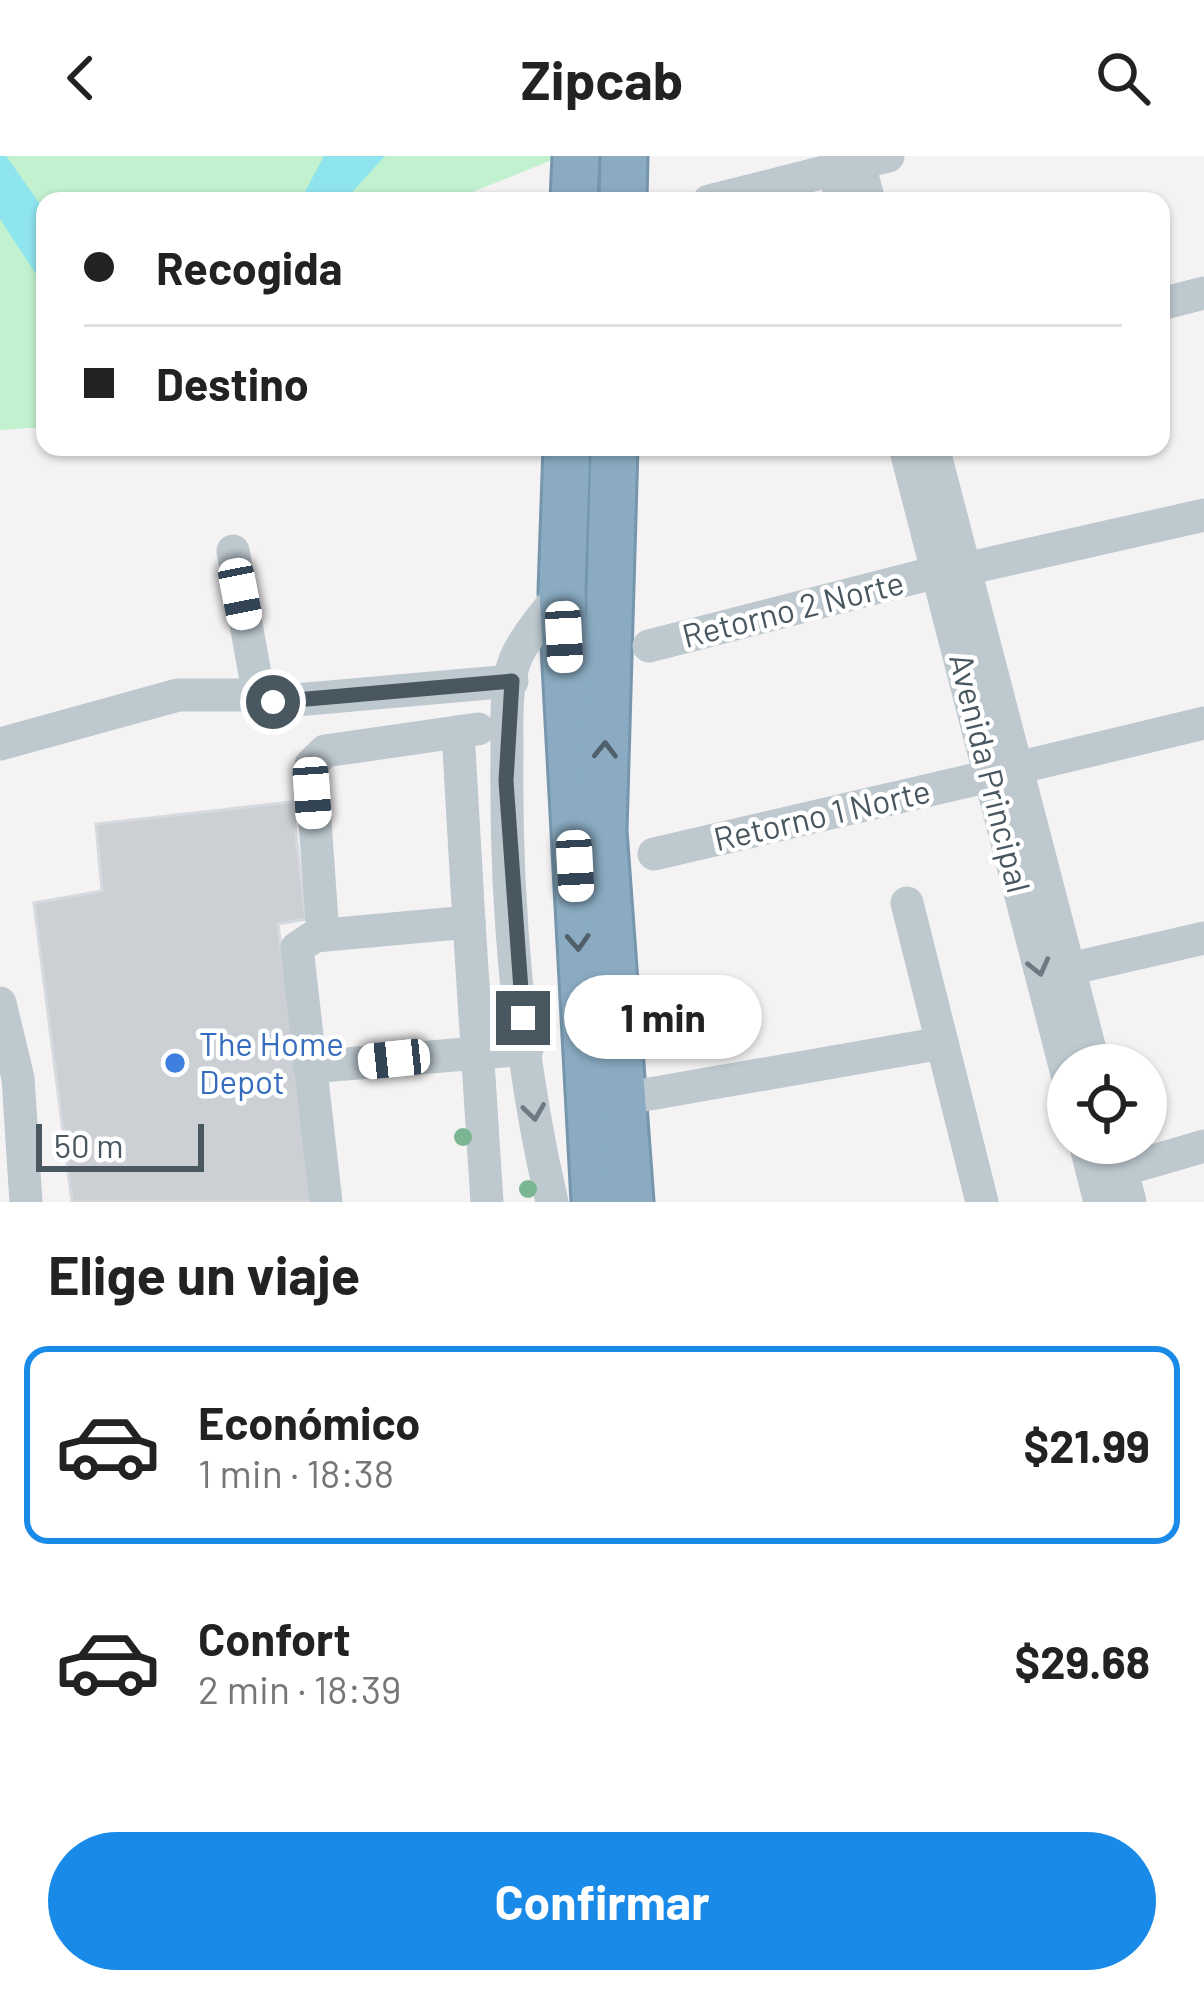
<!DOCTYPE html>
<html lang="es">
<meta charset="utf-8">
<style>
:root{--surface:#fff;--page:#f6f6f6;--text:#222;--muted:#767676;--line:#e0e0e0;--accent:#198ae8}
body{margin:0;font-family:Barlow,sans-serif;background:var(--page);color:var(--text);height:100vh;display:flex;flex-direction:column;font-size:45px;white-space:nowrap}
*{box-sizing:border-box;margin:0}
p{font-size:39px;color:var(--muted)}
.icon{flex:none;width:66px;height:66px;fill:none;stroke:currentColor;stroke-width:2;stroke-linecap:round;stroke-linejoin:round}
.map{position:relative;height:1046px;overflow:hidden}
.drawer{display:flex;flex-direction:column;background:var(--surface);flex:1}
.drawer>*{flex:none}
.banner{position:absolute;left:36px;top:36px;width:1134px;height:264px;border-radius:24px;box-shadow:0 3px 9px #0004;display:grid;align-content:center;height:264px;padding:0 48px;background:var(--surface)}
.fabs{position:absolute;left:1047px;top:888px;display:grid;gap:24px}
.fabs a{display:grid;place-items:center;width:120px;height:120px;border-radius:50%;background:var(--surface);box-shadow:0 3px 9px #0004;font-size:60px}
.scale{position:absolute;left:36px;bottom:30px;width:168px;box-sizing:border-box;padding-left:12px;border:6px solid #495860;border-top:0;font-size:33px;line-height:42px;white-space:nowrap;color:#495860;-webkit-text-stroke:9px #fff;paint-order:stroke}
.end{position:absolute;width:54px;height:54px;margin:-27px;border:15px solid #495860;background:#fff;box-shadow:0 0 0 6px #fff}
.from{border-radius:50%}
.bubble{position:absolute;height:84px;border-radius:42px;background:var(--surface);box-shadow:0 3px 9px #0004;font-size:39px;font-weight:700;line-height:84px;text-align:center}
.car{position:absolute;width:36px;height:72px;margin:-36px -18px;border-radius:15px;box-shadow:0 0 9px 3px #0007;background:linear-gradient(#fff 24%,#345 0 40%,#fff 0 76%,#345 0 86%,#fff 0)}
.banner b{display:flex;align-items:center;gap:42px;height:114px;font-size:45px}
.banner b+b{border-top:3px solid var(--line)}
.banner i{width:30px;height:30px;background:var(--text)}
ul{padding:0;list-style:none}
li{display:flex;align-items:center;gap:36px;height:198px;margin:0 24px 18px;padding:0 24px;border:6px solid transparent;border-radius:24px}
li div{flex:1}
li b{display:block;font-size:45px}
li em{font-style:normal;font-weight:700}
li.current{border-color:var(--accent)}
li>.icon{width:108px;height:108px;stroke-width:1.5}
h2{padding:0 48px;font-size:54px;line-height:144px}
.primary-button{display:flex;gap:24px;margin-top:auto;padding:24px 48px}
.primary-button a{flex:1;height:138px;border-radius:72px;background:var(--accent);color:#fff;font-size:48px;font-weight:700;line-height:138px;text-align:center}
header{display:flex;justify-content:space-between;align-items:center;height:156px;padding:0 48px;background:var(--surface);font-size:54px;font-weight:700}
.map>svg:first-child{display:block}
.green{fill:#c2f1cf}
.water{fill:#8fe5ee}
.building{fill:#ccd0d5;stroke:#d6d9de;stroke-width:3}
.lines{fill:none;stroke-linecap:round;stroke-linejoin:round}
.highway-casing{stroke:#7596ad;stroke-width:51}
.minor{stroke:#bdc8cf;stroke-width:33}
.highway{stroke:#8aabc1;stroke-width:45}
.tree{fill:#7bb692}
.oneway{stroke:#50606a}
.oneway2{stroke:#6c7a81}
.route{stroke:#495860;stroke-width:15}
.shop-dot{fill:#3f7fe0;stroke:#fff;stroke-width:4.5}
.labels{text-anchor:middle;stroke-width:9;stroke-linejoin:round;paint-order:stroke}
.street-label{font-size:33px;fill:#495860;stroke:#fff}
.shop-label{font-size:33px;fill:#366cbe;stroke:#fff;text-anchor:start}
</style>
<header><svg class="icon" aria-label="back" viewBox="0 0 24 24"><path d="M15 5l-7 7 7 7"/></svg>Zipcab<svg class="icon" aria-label="search" viewBox="0 0 24 24"><circle cx="10" cy="10" r="6"/><path d="M15 15l6 6"/></svg></header>
<div class="map">
<svg width="1204" height="1046" viewBox="0 0 1204 1046">
<rect width="100%" height="100%" fill="#f5f2f3"/>
<polygon class="green" points="0,0 562,0 450,45 45,45 45,271 0,274"/>
<g class="water">
<polygon points="0,0 6,0 45,55 45,132 0,63"/>
<polygon points="324,0 385,0 344,45 300,45"/>
</g>
<polygon class="building" points="292,646 306,763 278,768 314,1046 72,1046 34,747 102,735 96,668"/>
<g class="lines">
<g class="highway-casing">
<g id="highway">
<polyline points="574,45 576,0"/>
<polyline points="623,45 624,0"/>
<polyline points="567,291 562,435 595,1046"/>
<polyline points="614,291 603,675 630,1046"/>
</g>
</g>
<g class="minor">
<polyline points="859,8 869,45"/>
<polyline points="834,16 842,45"/>
<polyline points="709,45 888,0"/>
<polyline points="1161,148 1204,137"/>
<polyline points="905,291 1068,922"/>
<polyline points="933,291 1094,909"/>
<polyline points="233,395 256,524 273,546 512,525"/>
<polyline points="965,413 1204,359"/>
<polyline points="649,490 937,416"/>
<polyline points="0,588 178,539 263,539"/>
<polyline points="1017,612 1204,567"/>
<polyline points="654,698 990,620"/>
<polyline points="907,747 982,1046"/>
<polyline points="469,766 487,1046"/>
<polyline points="323,779 311,609 325,595 478,573"/>
<polyline points="1069,813 1204,782"/>
<polyline points="0,847 18,922 26,1046"/>
<polyline points="309,911 527,893"/>
<polyline points="621,943 942,887"/>
<polyline points="1085,987 1100,1046"/>
<polyline points="1115,987 1130,1046"/>
<polyline points="1122,1014 1204,990"/>
<polyline points="326,1046 297,792 315,780 469,766 458,576"/>
<path d="M552,1046C518,902 505,744 507,596C507,569 505,530 515,504C524,481 548,456 562,435"/>
</g>
<use href="#highway" class="highway"/>
</g>
<g class="tree">
<circle cx="463" cy="981" r="9"/>
<circle cx="528" cy="1033" r="9"/>
</g>
<defs><path id="oneway-chevron" d="M-2-3.5L2.5 0L-2 3.5" fill="none" stroke-width="1.6" stroke-linecap="round" stroke-linejoin="round" transform="scale(3)"/></defs>
<g class="oneway">
<use href="#oneway-chevron" transform="translate(605 594) rotate(-89)"/>
<use href="#oneway-chevron" transform="translate(578 786) rotate(87)"/>
</g>
<g class="oneway2">
<use href="#oneway-chevron" transform="translate(1039 811) rotate(76)"/>
<use href="#oneway-chevron" transform="translate(534 956) rotate(82)"/>
</g>
<g class="lines">
<polyline class="route" points="273,546 512,525 506,625 523,862"/>
</g>
<circle class="shop-dot" cx="175" cy="907" r="12"/>
<g class="labels">
<g class="street-label">
<text transform="translate(793 453) rotate(-14)" y="12">Retorno 2 Norte</text>
<text transform="translate(990 617) rotate(76)" y="12">Avenida Principal</text>
<text transform="translate(822 659) rotate(-13)" y="12">Retorno 1 Norte</text>
</g>
<g class="shop-label">
<text x="199" y="900">The Home<tspan x="199" dy="38">Depot</tspan></text>
</g>
</g>
</svg>
<div class="fabs">
<a><svg class="icon" aria-label="locate" viewBox="0 0 24 24"><circle cx="12" cy="12" r="6"/><path d="M12 2v4M12 18v4M2 12h4M18 12h4"/></svg></a>
</div>
<div class="scale">50 m</div>
<i class="end from" style="left:273px;top:546px"></i>
<i class="end" style="left:523px;top:862px"></i>
<div class="bubble" style="left:564px;top:819px;width:198px">1 min</div>
<i class="car" style="left:240px;top:438px;rotate:169deg"></i>
<i class="car" style="left:564px;top:481px;rotate:177deg"></i>
<i class="car" style="left:312px;top:637px;rotate:176deg"></i>
<i class="car" style="left:575px;top:710px;rotate:177deg"></i>
<i class="car" style="left:394px;top:903px;rotate:264deg"></i>
<div class="banner">
<b><i class="from"></i>Recogida</b>
<b><i></i>Destino</b>
</div>
</div>
<section class="drawer">
<h2>Elige un viaje</h2>
<ul>
<li class="current"><svg class="icon" aria-label="car" viewBox="0 0 24 24"><path d="M5 17H2v-5l4-1 3-4h7l3 4 3 1v5h-3M9 17h6M6 11h13"/><circle cx="7" cy="17" r="2"/><circle cx="17" cy="17" r="2"/></svg><div><b>Económico</b><p>1 min · 18:38</p></div><em>$21.99</em></li>
<li><svg class="icon" aria-label="car" viewBox="0 0 24 24"><path d="M5 17H2v-5l4-1 3-4h7l3 4 3 1v5h-3M9 17h6M6 11h13"/><circle cx="7" cy="17" r="2"/><circle cx="17" cy="17" r="2"/></svg><div><b>Confort</b><p>2 min · 18:39</p></div><em>$29.68</em></li>
</ul>
<div class="primary-button"><a>Confirmar</a></div>
</section>
